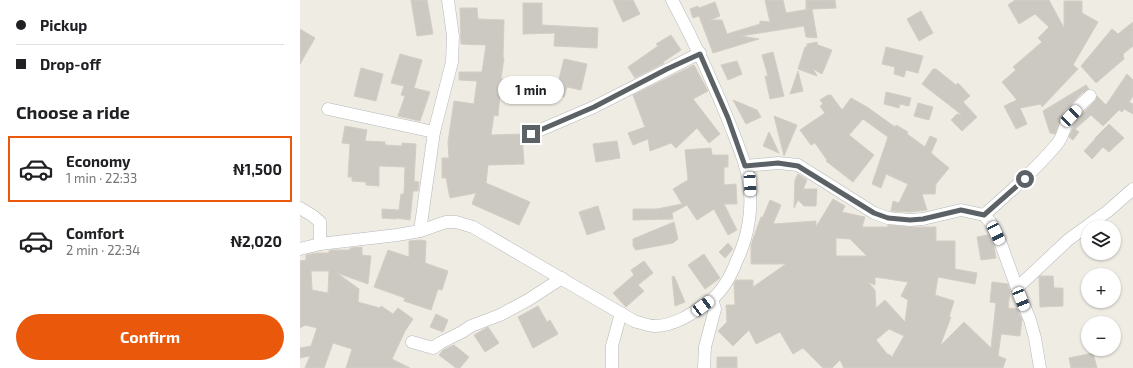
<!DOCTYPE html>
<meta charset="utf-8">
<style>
:root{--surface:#fff;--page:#f6f6f6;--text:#202124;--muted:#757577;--line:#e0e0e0;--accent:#ea580c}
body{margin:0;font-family:"Exo 2",sans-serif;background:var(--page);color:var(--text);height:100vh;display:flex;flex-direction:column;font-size:15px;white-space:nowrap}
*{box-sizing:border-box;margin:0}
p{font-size:13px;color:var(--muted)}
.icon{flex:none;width:22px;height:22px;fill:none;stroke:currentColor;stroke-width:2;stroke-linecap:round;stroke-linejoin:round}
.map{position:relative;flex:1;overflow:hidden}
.side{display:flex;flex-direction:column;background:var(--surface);width:300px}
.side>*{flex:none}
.top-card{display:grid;align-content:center;height:88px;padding:0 16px;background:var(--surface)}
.fabs{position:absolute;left:781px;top:220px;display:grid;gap:8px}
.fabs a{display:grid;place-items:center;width:40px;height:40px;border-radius:50%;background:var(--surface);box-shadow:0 1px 3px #0004;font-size:20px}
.end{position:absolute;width:18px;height:18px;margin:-9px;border:5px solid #5c6165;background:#fff;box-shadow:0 0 0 2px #fff}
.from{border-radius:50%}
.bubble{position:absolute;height:28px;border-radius:14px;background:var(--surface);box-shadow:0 1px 3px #0004;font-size:13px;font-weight:700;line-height:28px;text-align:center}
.car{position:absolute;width:12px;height:24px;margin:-12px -6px;border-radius:5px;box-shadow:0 0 3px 1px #0007;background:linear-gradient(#fff 24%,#345 0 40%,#fff 0 76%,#345 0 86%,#fff 0)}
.top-card b{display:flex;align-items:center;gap:14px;height:38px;font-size:15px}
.top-card b+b{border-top:1px solid var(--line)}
.top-card i{width:10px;height:10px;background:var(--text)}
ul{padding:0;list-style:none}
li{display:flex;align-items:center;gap:12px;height:66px;margin:0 8px 6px;padding:0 8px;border:2px solid transparent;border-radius:0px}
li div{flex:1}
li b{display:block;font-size:15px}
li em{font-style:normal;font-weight:700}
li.selected{border-color:var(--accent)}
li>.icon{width:36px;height:36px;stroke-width:1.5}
h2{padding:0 16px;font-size:18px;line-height:48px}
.button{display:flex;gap:8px;margin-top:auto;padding:8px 16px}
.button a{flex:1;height:46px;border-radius:24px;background:var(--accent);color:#fff;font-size:16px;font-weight:700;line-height:46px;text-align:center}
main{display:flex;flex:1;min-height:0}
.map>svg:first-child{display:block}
.building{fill:#ccc9c3;stroke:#d4cdc3;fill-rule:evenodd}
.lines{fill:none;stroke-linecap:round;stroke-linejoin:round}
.minor-casing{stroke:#b5b8bb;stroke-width:13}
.minor{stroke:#fff;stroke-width:12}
.route{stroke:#5c6165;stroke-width:5}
</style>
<main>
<section class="side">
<div class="top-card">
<b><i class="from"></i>Pickup</b>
<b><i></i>Drop-off</b>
</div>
<h2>Choose a ride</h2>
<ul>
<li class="selected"><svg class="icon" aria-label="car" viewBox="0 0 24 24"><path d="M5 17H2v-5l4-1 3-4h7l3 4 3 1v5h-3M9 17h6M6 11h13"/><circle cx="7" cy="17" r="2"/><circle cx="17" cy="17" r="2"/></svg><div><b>Economy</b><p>1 min · 22:33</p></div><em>₦1,500</em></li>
<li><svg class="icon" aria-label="car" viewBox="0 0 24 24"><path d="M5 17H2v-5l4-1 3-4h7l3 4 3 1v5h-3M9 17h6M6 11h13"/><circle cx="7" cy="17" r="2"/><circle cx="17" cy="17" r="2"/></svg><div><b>Comfort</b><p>2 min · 22:34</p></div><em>₦2,020</em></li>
</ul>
<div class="button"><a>Confirm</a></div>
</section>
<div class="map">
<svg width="833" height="368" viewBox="0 0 833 368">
<rect width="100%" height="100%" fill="#efece4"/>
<g class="building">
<polygon points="111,0 127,0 133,34 117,36"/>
<polygon points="313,0 333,0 340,14 323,22"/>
<polygon points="465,0 483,0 486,13 510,9 506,10 506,0 535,0 536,8 512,9 517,38 506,37 504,26 441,36 459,39 413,53 399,16 393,18 390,9 398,6 399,8 415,2 420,16 410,20 422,20 427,34 460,24 460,21 470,22"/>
<polygon points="715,0 749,0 764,28 764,1 782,1 782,13 798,22 773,65 778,69 742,107 741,104 720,108 727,124 716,129 704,106 717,100 702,82 716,70 713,67 742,42 738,38 749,27 735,14 719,24 708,5"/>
<polygon points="223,3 242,3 242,25 298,28 297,48 254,46 255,33 223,34"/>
<polygon points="160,8 177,8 178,19 204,20 203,58 204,58 201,79 251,87 248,103 200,95 198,116 194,115 191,135 222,134 224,164 188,165 186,183 230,202 219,225 172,204 176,193 150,198 146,178 142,178 142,158 149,158 148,142 154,101 174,104 177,81 159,80 159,72 182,72 186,45 161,44"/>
<polygon points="621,11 633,33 619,41 607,19"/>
<polygon points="833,22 833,46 823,54 824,59 796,83 781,66 812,29 818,34"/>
<polygon points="0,29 15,38 0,64"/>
<polygon points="371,35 381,50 363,62 364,63 335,78 328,67 358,46 356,44"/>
<polygon points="517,42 518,45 532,50 522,74 513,69 517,76 498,69 505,47 507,47 507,44"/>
<polygon points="586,47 623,56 618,73 606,70 604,77 594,74 595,67 582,64"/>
<polygon points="473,52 484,96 470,99 465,76 468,76 462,55"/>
<polygon points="100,54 122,60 114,88 130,92 120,121 98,116 105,96 101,95 104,86 91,83"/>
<polygon points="264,59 287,64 281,90 267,87 264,97 255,95"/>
<polygon points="437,61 442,74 428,80 421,65"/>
<polygon points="394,65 408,91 393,99 420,134 409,143 397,128 376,148 371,143 350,151 348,139 333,145 328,133 345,127 333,95"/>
<polygon points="61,68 83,74 76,101 54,96"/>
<polygon points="633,69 636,69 656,85 658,83 670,96 663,102 677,117 662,131 651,120 657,114 662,115 622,84"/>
<polygon points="498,71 503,91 490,94"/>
<polygon points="827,74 833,80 833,96 829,102 833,104 833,114 824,109 822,112 819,110 803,126 791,115 775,129 779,132 773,140 769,137 776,120 795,101 797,96 806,105"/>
<polygon points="786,85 789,89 782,93 764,111 755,134 750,133 743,111"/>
<polygon points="586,92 611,98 609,106 600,104 599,108 584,104"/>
<polygon points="528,95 531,95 542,110 551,98 567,107 595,127 596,125 608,132 607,134 625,147 630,136 637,139 631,153 649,168 636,184 635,194 622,194 627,210 610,212 591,211 593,201 599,203 608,184 586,174 581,188 572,184 588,137 563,119 549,135 574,155 553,182 526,161 527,160 515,143 511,145 500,130 525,113 520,106 523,104 520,100"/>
<polygon points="433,100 457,110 461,117 446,124"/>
<polygon points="618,103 633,107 629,120 614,116"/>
<polygon points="474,116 497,125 484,156"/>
<polygon points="809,124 824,138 809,152 803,147 792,159 784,151 795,139 795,138"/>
<polygon points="45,126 67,130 65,141 85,142 85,145 102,146 102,143 116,144 114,181 119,182 118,191 113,191 110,220 96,218 96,219 82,218 82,209 99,210 101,194 104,194 105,167 79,166 79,186 66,185 66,182 52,181 52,177 48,177 50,144 42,143"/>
<polygon points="469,132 479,153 463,146"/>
<polygon points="317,141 320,158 296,162 293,144"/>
<polygon points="411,148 412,155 428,155 428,167 424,167 424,185 436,184 437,204 424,204 437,230 428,235 414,209 397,220 387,205 372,213 373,219 333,220 333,209 357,209 382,204 373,189 388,180 385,150"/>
<polygon points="498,174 507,180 503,189 517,189 516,206 504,206 498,200 494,208 495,180"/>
<path d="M533,199L545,206L542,212L565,217L562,227H588V225L609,227H636V241H655V269L677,273L675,284L638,277L635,295L654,301L649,317H651L640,346L664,322L691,348L696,303L690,302L692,282L708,284L710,291L708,308L717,309L722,319L720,336L701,334L698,356L706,359L703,368H544L540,360L532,368H523L503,348L493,354L480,332L456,344L449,330L433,346L418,331L427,322L426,305H435L434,284L436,280H453V287L486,264H451V245L453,239L461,217H463L470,200L481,205L473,224L516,221V227ZM536,238L550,239L567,256H536ZM575,277L608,282L601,296L608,300L605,322L585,300L576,308L575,290L568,282L575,285ZM589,329L604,336L592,357L589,354L588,355L576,340Z"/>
<polygon points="298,206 305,229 287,235 279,212"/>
<polygon points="374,222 378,239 373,243 336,250 333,246 333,239"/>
<polygon points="688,235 694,247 696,258 681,260 677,237"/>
<polygon points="120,240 126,241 125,263 148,271 142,290 138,289 131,310 104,301 105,298 74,287 88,250 109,257 109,241"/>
<polygon points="428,243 433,249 425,258 419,252"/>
<path d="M62,247V255L71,256L68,284L37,273L59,289L58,302L80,308L81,306L93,314L98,308L113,319L105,331L92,359L110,368H46L52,349L33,343L24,368H5L10,356L0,358V348L11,346L17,328L5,325L0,328V261L6,260V255L17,253H29V251L32,250H50V248ZM11,271H29L28,293L12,290Z"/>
<polygon points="404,254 420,278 405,289 388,265"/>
<polygon points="344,261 353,273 338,285 344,291 326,307 313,293 334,275 331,270"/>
<polygon points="374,276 385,302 375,306 372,277"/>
<polygon points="740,276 753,276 754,288 763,288 763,306 740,307 739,277"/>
<polygon points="238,306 247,322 250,320 258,334 233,348 218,317"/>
<polygon points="136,314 148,320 143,332 130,327"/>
<polygon points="188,327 199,343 185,352 174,335"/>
<polygon points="154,345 169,357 160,368 156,368 139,355 143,350"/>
<polygon points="793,353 797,368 771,368 769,358"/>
<rect x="417" y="357" width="20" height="11"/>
</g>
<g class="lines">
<g class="minor-casing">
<g id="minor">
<polyline points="28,109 134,132"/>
<polyline points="231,134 294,107 400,53"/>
<polyline points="445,166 478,163 498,165 574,213 588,218 610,220 623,219 661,210 684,215 691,223 701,244 717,288 730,320 735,338 740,368"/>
<polyline points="0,208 13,216 20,222 20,244"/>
<path d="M684,215C710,192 735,170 757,144C764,136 764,125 770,116C776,109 783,102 790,96"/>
<polyline points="120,231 134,132 152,62 153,36 148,0"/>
<path d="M0,249L20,244L97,235L120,231L146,222H156L173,227L334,321C341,323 348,326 355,326C375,326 393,313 409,302C423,291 431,276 437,260C448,237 453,209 449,183C447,165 439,149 433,132C415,86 395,43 372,0"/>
<polyline points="717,288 768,240 808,211 833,189"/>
<polyline points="112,342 133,348 140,343 162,332 171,326 200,315 228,300 262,278"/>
<polyline points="312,368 312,346 321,313"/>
<polyline points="404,368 405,347 415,309 412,299"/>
</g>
</g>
<use href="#minor" class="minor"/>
</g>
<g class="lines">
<polyline class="route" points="231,134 294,107 367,69 400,54 428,118 445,166 478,163 498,166 574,213 588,218 610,220 623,219 661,210 684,215 725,179"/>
</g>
</svg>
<div class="fabs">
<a><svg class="icon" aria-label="layers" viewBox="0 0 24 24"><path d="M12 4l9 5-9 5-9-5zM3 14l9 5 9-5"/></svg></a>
<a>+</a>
<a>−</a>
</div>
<i class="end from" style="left:725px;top:179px"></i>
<i class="end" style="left:231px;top:134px"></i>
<div class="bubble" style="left:198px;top:76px;width:66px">1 min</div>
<i class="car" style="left:771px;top:116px;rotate:44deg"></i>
<i class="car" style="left:450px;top:184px;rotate:177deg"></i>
<i class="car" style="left:696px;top:233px;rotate:154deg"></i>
<i class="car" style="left:721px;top:299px;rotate:158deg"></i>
<i class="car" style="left:403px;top:306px;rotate:53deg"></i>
</div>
</main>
